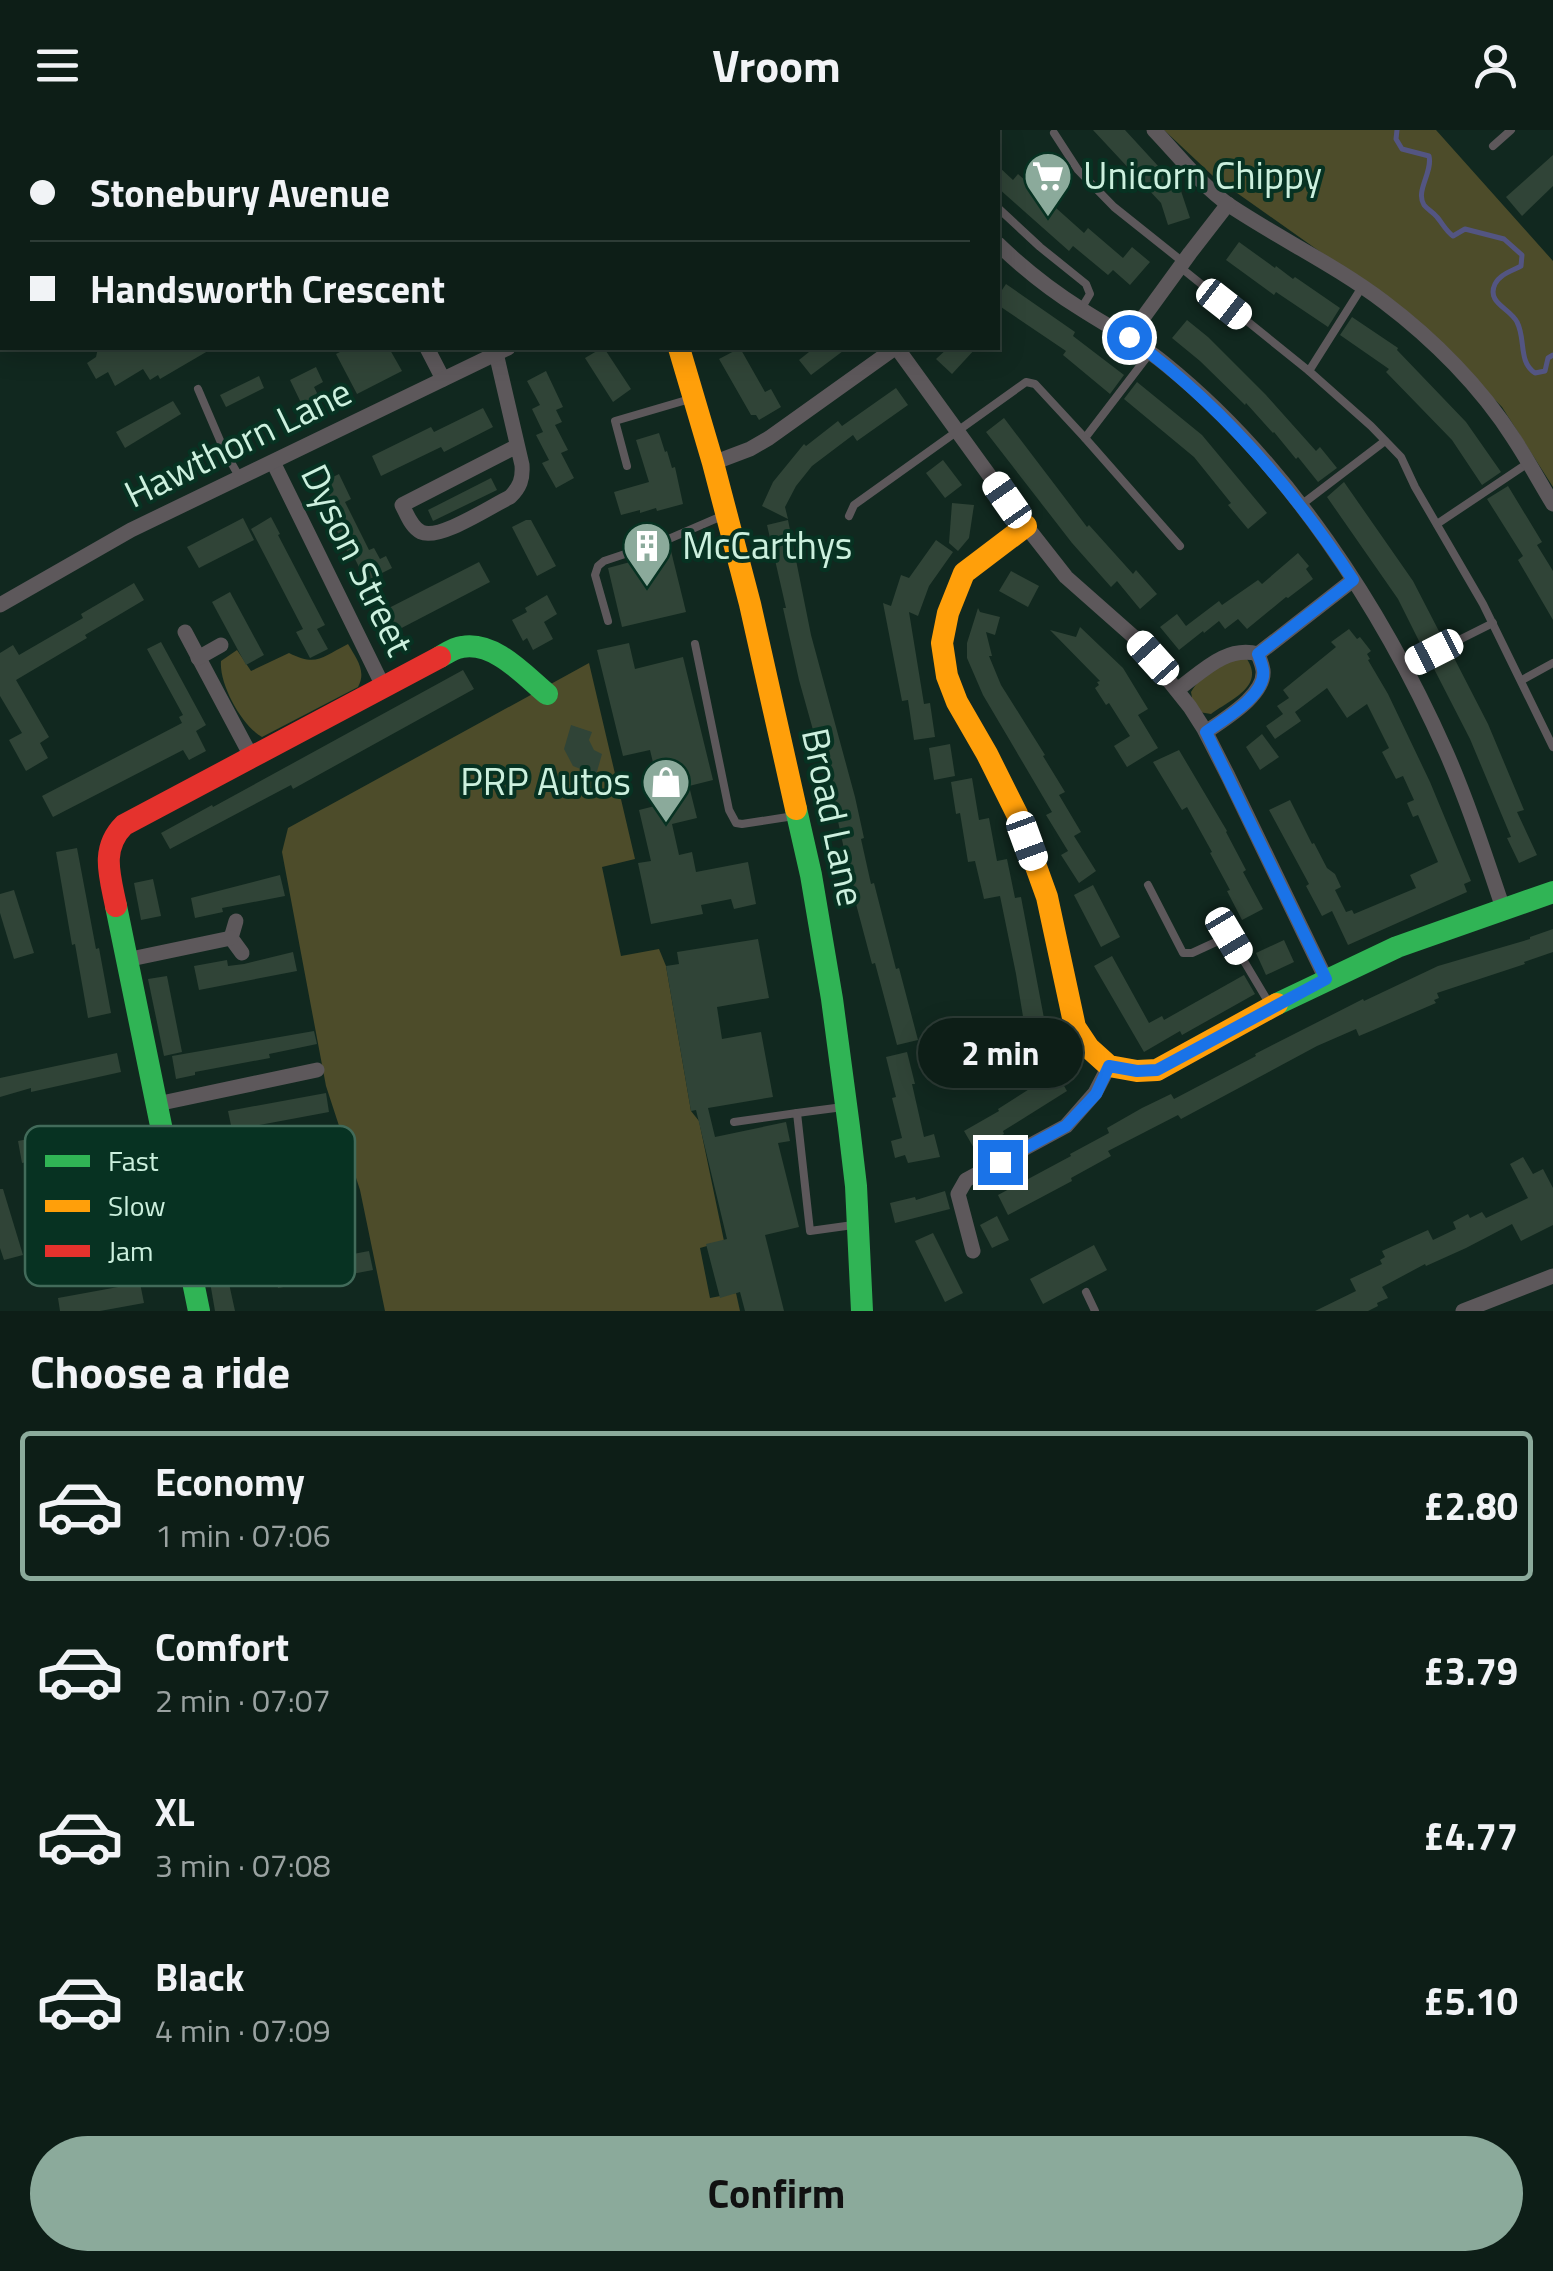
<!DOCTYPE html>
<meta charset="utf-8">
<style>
:root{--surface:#0d1e17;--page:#1b2b24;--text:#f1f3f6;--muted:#9aa2a1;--line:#2d3c36;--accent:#8baa9b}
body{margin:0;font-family:"Titillium Web",sans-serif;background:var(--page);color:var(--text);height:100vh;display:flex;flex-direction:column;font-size:38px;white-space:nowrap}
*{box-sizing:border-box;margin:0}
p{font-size:32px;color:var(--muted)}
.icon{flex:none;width:55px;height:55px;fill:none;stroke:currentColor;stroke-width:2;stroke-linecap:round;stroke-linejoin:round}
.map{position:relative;height:1181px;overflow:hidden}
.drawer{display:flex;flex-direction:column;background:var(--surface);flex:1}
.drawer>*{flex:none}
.hud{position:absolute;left:0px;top:0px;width:1000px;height:220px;box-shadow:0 5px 25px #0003,0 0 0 2px var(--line);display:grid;align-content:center;height:220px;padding:0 30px;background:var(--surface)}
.end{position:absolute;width:45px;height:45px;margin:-22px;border:12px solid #1a73e8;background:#fff;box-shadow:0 0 0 5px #fff}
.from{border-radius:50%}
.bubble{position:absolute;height:70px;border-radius:35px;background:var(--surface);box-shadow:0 5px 25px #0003,0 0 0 2px var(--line);font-size:32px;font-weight:700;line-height:70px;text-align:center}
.car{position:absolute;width:30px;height:60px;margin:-30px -15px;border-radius:12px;box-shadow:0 0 8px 2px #0007;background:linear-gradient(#fff 24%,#345 0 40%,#fff 0 76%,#345 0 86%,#fff 0)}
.hud b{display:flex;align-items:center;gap:35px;height:95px;font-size:38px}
.hud b+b{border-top:2px solid var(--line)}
.hud i{width:25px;height:25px;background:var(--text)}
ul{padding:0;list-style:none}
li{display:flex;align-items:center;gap:30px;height:150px;margin:0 20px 15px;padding:0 10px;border:5px solid transparent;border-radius:10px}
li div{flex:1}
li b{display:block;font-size:38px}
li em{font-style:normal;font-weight:700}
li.active{border-color:var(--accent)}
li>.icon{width:90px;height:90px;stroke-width:1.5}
h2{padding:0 30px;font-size:45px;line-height:120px}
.button{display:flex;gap:20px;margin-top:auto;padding:20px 30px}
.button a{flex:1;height:115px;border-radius:60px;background:var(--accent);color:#111;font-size:40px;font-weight:700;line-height:115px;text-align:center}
header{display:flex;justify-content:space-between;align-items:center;height:130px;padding:0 30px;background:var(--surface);font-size:45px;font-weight:700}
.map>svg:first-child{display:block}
.green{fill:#4d4c2a}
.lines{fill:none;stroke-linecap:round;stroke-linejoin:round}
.stream{stroke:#535582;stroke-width:5}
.building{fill:#304437}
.lane{stroke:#5d585b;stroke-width:8}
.street{stroke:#5d585b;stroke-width:15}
.fast{stroke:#30b455;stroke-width:22}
.slow{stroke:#ff9f0a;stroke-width:22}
.jam{stroke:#e5322d;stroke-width:22}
.route{stroke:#1a73e8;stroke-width:12}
.labels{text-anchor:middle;stroke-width:8;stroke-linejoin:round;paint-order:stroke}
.poi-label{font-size:38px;fill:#ccf0de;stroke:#073222;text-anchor:start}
.street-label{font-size:38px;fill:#ccf0de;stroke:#073222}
.key{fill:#073222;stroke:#426b5a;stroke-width:2.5}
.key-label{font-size:28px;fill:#ccf0de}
</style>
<header><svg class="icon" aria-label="menu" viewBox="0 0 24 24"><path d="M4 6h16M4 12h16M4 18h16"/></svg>Vroom<svg class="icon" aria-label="person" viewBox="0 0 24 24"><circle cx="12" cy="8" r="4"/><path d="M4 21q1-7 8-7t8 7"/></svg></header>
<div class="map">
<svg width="1553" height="1181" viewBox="0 0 1553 1181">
<rect width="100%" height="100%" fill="#11281f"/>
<g class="green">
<polygon points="1164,0 1436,0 1553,131 1553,357 1502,277 1418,191 1213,46"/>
<path d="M348,514C356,528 367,541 358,557L262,607C242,596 219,554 221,531L237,520L251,541L289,523C317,537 322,527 348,514Z"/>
<path d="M1244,525C1268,555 1233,568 1211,584L1199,582L1193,573L1191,562C1205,539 1220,533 1244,525Z"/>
<polygon points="589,533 635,729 602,737 621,826 659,819 666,836 691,981 699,991 724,1111 700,1118 710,1168 736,1163 740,1181 385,1181 360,1060 326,956 282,722 288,698"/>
</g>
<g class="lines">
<path class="stream" d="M1397,0L1396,9L1402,19L1429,26C1433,42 1415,61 1424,75C1428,80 1433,82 1437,87C1443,94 1445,100 1453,106L1465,99L1504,109L1522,125L1521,136C1512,141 1500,144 1495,154C1486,173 1510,178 1517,192C1526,209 1518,232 1535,243L1545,241L1548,228L1553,225"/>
</g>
<g class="building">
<polygon points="1093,0 1125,0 1181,61 1190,88 1168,95 1161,73"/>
<polygon points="1553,25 1553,56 1522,86 1506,67"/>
<polygon points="998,36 1013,50 1018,44 1084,103 1088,98 1123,128 1132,117 1150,132 1130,155 1113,140 1108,145 1073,116 1069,121 998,58"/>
<polygon points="1239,112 1275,138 1276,136 1293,149 1295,147 1340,178 1328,197 1276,162 1274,165 1226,130"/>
<polygon points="1006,154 1075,202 1073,206 1124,245 1110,264 1063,225 1066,221 998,175 998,166"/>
<polygon points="1352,187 1398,218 1397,220 1466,292 1501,342 1482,355 1452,310 1386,242 1389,239 1340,205"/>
<polygon points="1187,190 1208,207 1266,265 1316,321 1320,317 1337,338 1318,352 1298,327 1296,329 1274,302 1273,303 1246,273 1245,275 1200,231 1172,208"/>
<polygon points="98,218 213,218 160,249 158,245 150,250 143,239 115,256 108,242 96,249 87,233 96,227"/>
<polygon points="348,218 389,218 402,241 357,264 336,224"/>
<polygon points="602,218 604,218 631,259 613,272 585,228"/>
<polygon points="740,218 765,262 771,259 781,277 759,290 756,285 751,285 719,229"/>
<polygon points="814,218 847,218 811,245 799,230"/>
<polygon points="948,218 976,218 952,244 936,229"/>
<polygon points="316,237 323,252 314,257 321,271 304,279 290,250"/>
<polygon points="546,241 563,277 556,280 562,292 555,295 568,320 561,323 574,348 556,358 542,333 549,330 536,305 543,302 532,279 540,275 527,251"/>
<polygon points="259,246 264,258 226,277 220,265"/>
<polygon points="1137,252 1202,305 1267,383 1248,399 1228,375 1231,373 1194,327 1124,269"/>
<polygon points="896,258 908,275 857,311 853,305 812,336 796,356 785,377 788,389 762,376 773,352 804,314 806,316 838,291 842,296"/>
<polygon points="173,271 181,284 125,318 116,302"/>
<polygon points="483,278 493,297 444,322 441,317 381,346 372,326 431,297 434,302"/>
<polygon points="1004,288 1087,397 1089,395 1133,444 1136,440 1157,464 1140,479 1117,451 1111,457 1072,413 986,302"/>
<polygon points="659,303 665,322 667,321 672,338 675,337 683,374 657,381 656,378 640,383 640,380 621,385 614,362 649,352 636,310"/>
<polygon points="943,330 962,355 945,368 926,343"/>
<polygon points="339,344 351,369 345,372 369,420 374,418 380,429 386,426 392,438 366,451 354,427 351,429 333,393 328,381 332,378 319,354"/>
<polygon points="491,348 497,360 433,391 428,380"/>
<polygon points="1344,352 1413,451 1443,509 1423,519 1398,469 1327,367"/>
<polygon points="1508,356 1542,412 1537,415 1553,441 1553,490 1518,430 1523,426 1487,369"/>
<polygon points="952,373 974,375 969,408 958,421 949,413"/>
<polygon points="271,387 280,404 278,405 325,495 317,499 328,519 310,528 296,502 303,499 251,399"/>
<polygon points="243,388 254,410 199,438 187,417"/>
<polygon points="526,390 531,390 556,436 537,446 512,397"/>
<polygon points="788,390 811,505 855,667 864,708 861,709 871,754 874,753 896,839 899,838 918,910 897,915 875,833 872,834 852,759 849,759 840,720 844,719 836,682 799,550 783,478 786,478 767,395"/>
<polygon points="936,410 953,422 929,456 918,486 909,482 924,574 930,573 935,607 914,610 908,570 902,571 883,473 891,476 901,445 909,448"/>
<polygon points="671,421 686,482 622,497 608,438"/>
<polygon points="1298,423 1309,436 1306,439 1313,449 1288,468 1286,467 1247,499 1238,489 1225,499 1219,491 1204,503 1203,501 1179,520 1160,497 1177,484 1186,496 1219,471 1222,475 1258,450 1262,454"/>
<polygon points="479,432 490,452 392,503 381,482"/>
<polygon points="1011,441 1039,456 1028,477 999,461"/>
<polygon points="134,453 144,470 85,505 87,508 16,550 49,607 40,613 48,628 26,641 9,610 22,603 0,566 0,523 13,515 19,525 83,488 81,484"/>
<polygon points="230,462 264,525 246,535 212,472"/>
<polygon points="547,465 557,484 544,492 553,509 533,520 527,508 523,511 512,490 527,482 525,478"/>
<polygon points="978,478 980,482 1000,487 995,505 986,502 992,526 989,526 1001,555 1045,625 1043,626 1065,662 1059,665 1081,702 1074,706 1096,741 1079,753 1061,725 1068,721 1046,685 1052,682 983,565 967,528 967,513"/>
<polygon points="1080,497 1123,538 1148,579 1138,585 1158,618 1127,637 1114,616 1130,606 1109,573 1106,575 1095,558 1099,555 1097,552 1100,551 1050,500 1076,507"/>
<polygon points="1349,499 1357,509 1360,507 1371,521 1367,524 1370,529 1368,530 1388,564 1430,652 1471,751 1464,754 1467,762 1348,815 1332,781 1322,786 1306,756 1309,754 1269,680 1290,670 1312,714 1314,713 1327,738 1335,744 1341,757 1335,760 1346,782 1352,780 1354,784 1416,758 1410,745 1438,732 1418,685 1413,687 1407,673 1414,670 1403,646 1396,649 1382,622 1389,618 1367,574 1347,588 1327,558 1295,582 1301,591 1275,609 1266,596 1283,584 1277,576 1289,568 1283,560 1336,517 1331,512"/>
<polygon points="161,512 206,595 196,601 206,621 189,630 183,620 53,687 42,666 182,593 179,587 183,585 147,519"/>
<polygon points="629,513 635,539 683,527 713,650 689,656 697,688 672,694 679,725 692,722 696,742 748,732 756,774 734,779 731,769 701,775 703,784 651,794 638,733 651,731 639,680 663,674 650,620 623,626 597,520"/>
<polygon points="1451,522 1488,594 1524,680 1517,682 1537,725 1519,733 1507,708 1511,707 1470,609 1431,533"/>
<polygon points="463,540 474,559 293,659 291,655 170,719 161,703 212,675 213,677"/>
<polygon points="571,595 592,602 589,610 594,620 602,624 596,645 573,636 564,619"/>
<polygon points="1262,604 1279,627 1260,640 1246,617"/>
<polygon points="950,614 955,646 934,650 929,618"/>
<polygon points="1179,620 1227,701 1226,702 1246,740 1243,742 1263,779 1242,790 1227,761 1230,760 1210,723 1212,722 1187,677 1182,680 1153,632"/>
<polygon points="972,648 979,690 989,688 997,731 1007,729 1015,768 1021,767 1051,925 1030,929 1016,844 1000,766 984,769 975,731 968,732 960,683 956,684 951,652"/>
<polygon points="77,718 96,819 99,818 111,883 88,888 75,814 72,815 56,722"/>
<polygon points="280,745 285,766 222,778 223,782 195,788 191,768"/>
<polygon points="153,749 161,786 141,790 134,753"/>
<polygon points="1093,755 1120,807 1101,817 1074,765"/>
<polygon points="14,760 34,823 14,829 0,783 0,764"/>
<polygon points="1553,799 1553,822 1524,832 1525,834 1437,863 1439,868 1434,870 1436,873 1371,901 1359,906 1356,899 1317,916 1181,989 1178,985 1108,1021 1111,1026 1071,1048 1072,1051 1008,1085 998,1065 1071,1026 1070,1024 1109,1003 1107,998 1142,978 1171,964 1174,969 1256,926 1255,924 1363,869 1364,871 1438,836 1530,809 1530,807"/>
<polygon points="758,809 769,868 717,877 722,909 761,902 773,967 708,978 715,1007 786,992 790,1011 778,1013 799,1097 765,1105 784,1181 745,1181 740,1162 720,1168 706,1114 727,1109 696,980 691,981 666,836 679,834 677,822"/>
<polygon points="1284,810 1294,832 1266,845 1256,823"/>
<polygon points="293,822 297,841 199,860 194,836 227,830 228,836 244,834"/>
<polygon points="1112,826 1149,893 1162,886 1164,890 1244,845 1255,864 1182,905 1180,901 1144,922 1094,836"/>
<polygon points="167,846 182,922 164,926 148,849"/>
<polygon points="314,901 317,914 269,924 270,928 195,942 195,945 176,949 172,926"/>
<polygon points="907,922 915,954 912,954 924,1007 934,1004 940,1027 908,1033 905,1025 895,1028 891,1011 902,1008 892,968 896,967 886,927"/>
<polygon points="117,923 121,942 31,962 31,958 0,967 0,948"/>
<polygon points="1056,942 1067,961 1003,1001 1004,1004 975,1020 964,1001 999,981 998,979"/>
<polygon points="326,963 329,982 232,1000 228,981"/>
<polygon points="85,998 86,1004 108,999 112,1018 92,1022 92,1019 22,1033 18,1011"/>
<polygon points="1523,1027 1533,1044 1543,1039 1553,1058 1553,1095 1521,1111 1512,1094 1466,1118 1426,1136 1425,1134 1382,1157 1388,1168 1377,1173 1378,1176 1368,1181 1315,1181 1356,1161 1350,1149 1382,1134 1380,1130 1385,1127 1382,1121 1428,1100 1433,1110 1456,1099 1453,1092 1468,1084 1470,1088 1482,1082 1486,1088 1528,1068 1510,1034"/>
<polygon points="0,1059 3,1059 23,1125 4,1130 0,1118"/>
<polygon points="945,1061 950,1079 895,1093 890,1073 915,1067 916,1070"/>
<polygon points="997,1086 1009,1110 992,1118 980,1095"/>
<polygon points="933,1103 963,1163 945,1172 915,1111"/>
<polygon points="1094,1115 1107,1140 1043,1174 1030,1149"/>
<polygon points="369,1121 373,1140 278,1158 274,1139"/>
<polygon points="228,1149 235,1181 215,1181 210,1152"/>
<polygon points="140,1153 144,1173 100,1181 60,1181 58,1168"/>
</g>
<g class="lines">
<g class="lane">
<polyline points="567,0 568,2"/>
<polyline points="1054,3 1078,40 1114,77 1183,132"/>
<polyline points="1493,16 1511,0"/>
<polyline points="998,78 1040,117 1086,154 1090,164 1081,179"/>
<polyline points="1180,137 1309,241 1362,157"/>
<polyline points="1150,223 1085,308 1180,416"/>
<polyline points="1309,241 1371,296 1401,327 1415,357 1483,474 1553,617"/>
<polyline points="198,259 225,322 240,348"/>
<polyline points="627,336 615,291 690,269"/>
<polyline points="1301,375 1385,311"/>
<polyline points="849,386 854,375 1026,252 1035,254 1085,308"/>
<polyline points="1437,394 1528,333"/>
<polyline points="608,491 595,445 598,436 604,431 664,411 722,386"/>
<polyline points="695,514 729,680 736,693 742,694 794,686"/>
<polyline points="1405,537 1493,493"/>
<polyline points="1522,550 1553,533"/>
<polyline points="1148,755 1183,823 1192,823 1229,806 1269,873"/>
<polyline points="797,983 843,977"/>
<polyline points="734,992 797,983 810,1101 853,1095"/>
<polyline points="1086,1162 1095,1181"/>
</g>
<g class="street">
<polyline points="911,0 912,2"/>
<path d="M1154,0C1178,25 1201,55 1229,75C1280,109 1335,135 1384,172C1433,209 1481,257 1514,309C1528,330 1540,353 1553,374"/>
<polyline points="335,2 335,0"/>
<path d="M998,114C1023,138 1052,161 1081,179C1109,197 1138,212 1164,233C1287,332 1382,478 1446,622C1468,672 1485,725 1503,778"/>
<polyline points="1129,207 1190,123 1228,74"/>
<polyline points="427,218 443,249"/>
<polyline points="897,218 1026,396 1066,447 1135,508 1190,577 1204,599 1228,646 1326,849"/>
<path d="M496,223L522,335C523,349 520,357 510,367C491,376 439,411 421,402C411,397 407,384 402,375L517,316"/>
<polyline points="273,332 383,556"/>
<polyline points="713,333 750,319 769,308 895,218"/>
<polyline points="0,475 131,400 508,218"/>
<polyline points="185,502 251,626"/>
<polyline points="1258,524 1353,450"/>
<polyline points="198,528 221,515"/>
<path d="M1177,560C1201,543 1226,515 1258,524"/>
<path d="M1206,602C1224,589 1266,565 1263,540C1262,534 1260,530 1258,524"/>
<polyline points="236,791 231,808 242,823"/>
<polyline points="126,830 231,808"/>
<polyline points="157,974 317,940"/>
<polyline points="289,1089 283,1107 295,1121"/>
<polyline points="973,1121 958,1064 966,1050 1066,996 1095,963 1109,936"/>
<polyline points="187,1124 283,1107"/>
<polyline points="1463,1181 1553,1146"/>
</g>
<g class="fast">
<path d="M440,527C447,523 454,518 462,517C495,511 525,546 547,564"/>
<polyline points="796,679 811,745 832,869 849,997 856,1056 862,1181"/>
<polyline points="116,776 199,1181"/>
<polyline points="1277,874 1397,817 1553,762"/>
</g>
<g class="slow">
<polyline points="606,0 607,2"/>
<polyline points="679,218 713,333 750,474 796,679"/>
<polyline points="1026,396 964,443 948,483 942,513 947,546 957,572 987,624 1017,684 1047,767 1075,897 1089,918 1109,936 1137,941 1157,940 1277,874"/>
</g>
<path class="jam" d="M116,776C110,746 100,719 124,695L440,527"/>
</g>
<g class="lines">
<path class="route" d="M1000,1032L1066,996L1096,964L1109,936L1137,941L1157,940L1326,849L1206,602C1224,589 1267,565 1263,540C1262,534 1260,529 1258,524L1353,450C1292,357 1219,273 1129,207"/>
</g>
<defs>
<g id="supermarket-pin" transform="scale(2.5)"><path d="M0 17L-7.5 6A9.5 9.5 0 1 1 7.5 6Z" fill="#8baa9b" stroke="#073222"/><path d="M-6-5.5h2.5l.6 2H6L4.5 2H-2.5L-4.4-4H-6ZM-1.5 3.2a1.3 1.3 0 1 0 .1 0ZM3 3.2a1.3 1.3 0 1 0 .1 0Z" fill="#fff"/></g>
<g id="building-pin" transform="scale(2.5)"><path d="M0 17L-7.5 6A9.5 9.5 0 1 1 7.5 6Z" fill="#8baa9b" stroke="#073222"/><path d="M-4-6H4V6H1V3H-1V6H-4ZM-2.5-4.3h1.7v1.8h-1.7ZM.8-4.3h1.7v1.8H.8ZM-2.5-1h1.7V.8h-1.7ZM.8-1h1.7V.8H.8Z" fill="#fff"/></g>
<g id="shop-pin" transform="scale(2.5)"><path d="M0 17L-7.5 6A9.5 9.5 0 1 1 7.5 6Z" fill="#8baa9b" stroke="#073222"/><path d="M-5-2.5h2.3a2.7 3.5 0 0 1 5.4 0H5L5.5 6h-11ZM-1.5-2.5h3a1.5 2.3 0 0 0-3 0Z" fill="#fff"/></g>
</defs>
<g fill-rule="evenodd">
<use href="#supermarket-pin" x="1048" y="46"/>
<use href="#building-pin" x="647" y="416"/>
<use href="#shop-pin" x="666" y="652"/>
</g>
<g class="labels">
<g class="poi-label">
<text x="1083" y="59">Unicorn Chippy</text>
<text x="682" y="429">McCarthys</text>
<text x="631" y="665" text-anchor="end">PRP Autos</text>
</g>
<g class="street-label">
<text transform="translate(238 313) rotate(-26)" y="13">Hawthorn Lane</text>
<text transform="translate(357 430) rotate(64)" y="13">Dyson Street</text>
<text transform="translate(833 687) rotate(78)" y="13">Broad Lane</text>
</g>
</g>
<rect x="25" y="996" width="330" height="160" rx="15" class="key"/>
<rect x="45" y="1025" width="45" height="12" fill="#30b455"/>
<rect x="45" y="1070" width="45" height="12" fill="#ff9f0a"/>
<rect x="45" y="1115" width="45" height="12" fill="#e5322d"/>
<g class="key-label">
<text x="108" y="1041">Fast</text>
<text x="108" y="1086">Slow</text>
<text x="108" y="1131">Jam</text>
</g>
</svg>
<i class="end from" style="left:1129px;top:207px"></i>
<i class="end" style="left:1000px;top:1032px"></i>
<div class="bubble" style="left:918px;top:888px;width:165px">2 min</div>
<i class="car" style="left:1224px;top:174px;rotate:128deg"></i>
<i class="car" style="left:1007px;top:370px;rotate:325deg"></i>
<i class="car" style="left:1434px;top:522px;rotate:243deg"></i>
<i class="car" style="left:1153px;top:528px;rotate:318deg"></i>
<i class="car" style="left:1027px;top:711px;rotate:160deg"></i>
<i class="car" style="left:1229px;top:806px;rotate:149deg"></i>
<div class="hud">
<b><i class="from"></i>Stonebury Avenue</b>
<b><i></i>Handsworth Crescent</b>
</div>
</div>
<section class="drawer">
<h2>Choose a ride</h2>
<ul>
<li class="active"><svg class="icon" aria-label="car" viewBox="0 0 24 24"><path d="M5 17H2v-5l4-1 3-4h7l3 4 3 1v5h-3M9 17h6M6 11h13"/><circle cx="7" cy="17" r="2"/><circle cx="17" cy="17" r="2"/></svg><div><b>Economy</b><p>1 min · 07:06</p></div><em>£2.80</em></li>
<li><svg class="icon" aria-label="car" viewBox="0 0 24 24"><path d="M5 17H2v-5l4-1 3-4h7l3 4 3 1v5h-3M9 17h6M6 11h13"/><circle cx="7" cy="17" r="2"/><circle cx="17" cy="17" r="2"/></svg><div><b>Comfort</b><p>2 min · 07:07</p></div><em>£3.79</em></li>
<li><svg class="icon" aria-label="car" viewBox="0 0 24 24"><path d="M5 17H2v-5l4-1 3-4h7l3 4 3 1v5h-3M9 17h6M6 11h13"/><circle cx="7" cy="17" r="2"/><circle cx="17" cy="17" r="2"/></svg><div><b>XL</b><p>3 min · 07:08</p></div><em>£4.77</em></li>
<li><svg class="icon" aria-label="car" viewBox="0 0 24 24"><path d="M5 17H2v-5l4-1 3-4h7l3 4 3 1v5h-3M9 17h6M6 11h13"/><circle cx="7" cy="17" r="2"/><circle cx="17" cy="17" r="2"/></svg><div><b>Black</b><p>4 min · 07:09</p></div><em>£5.10</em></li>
</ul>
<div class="button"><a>Confirm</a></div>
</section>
